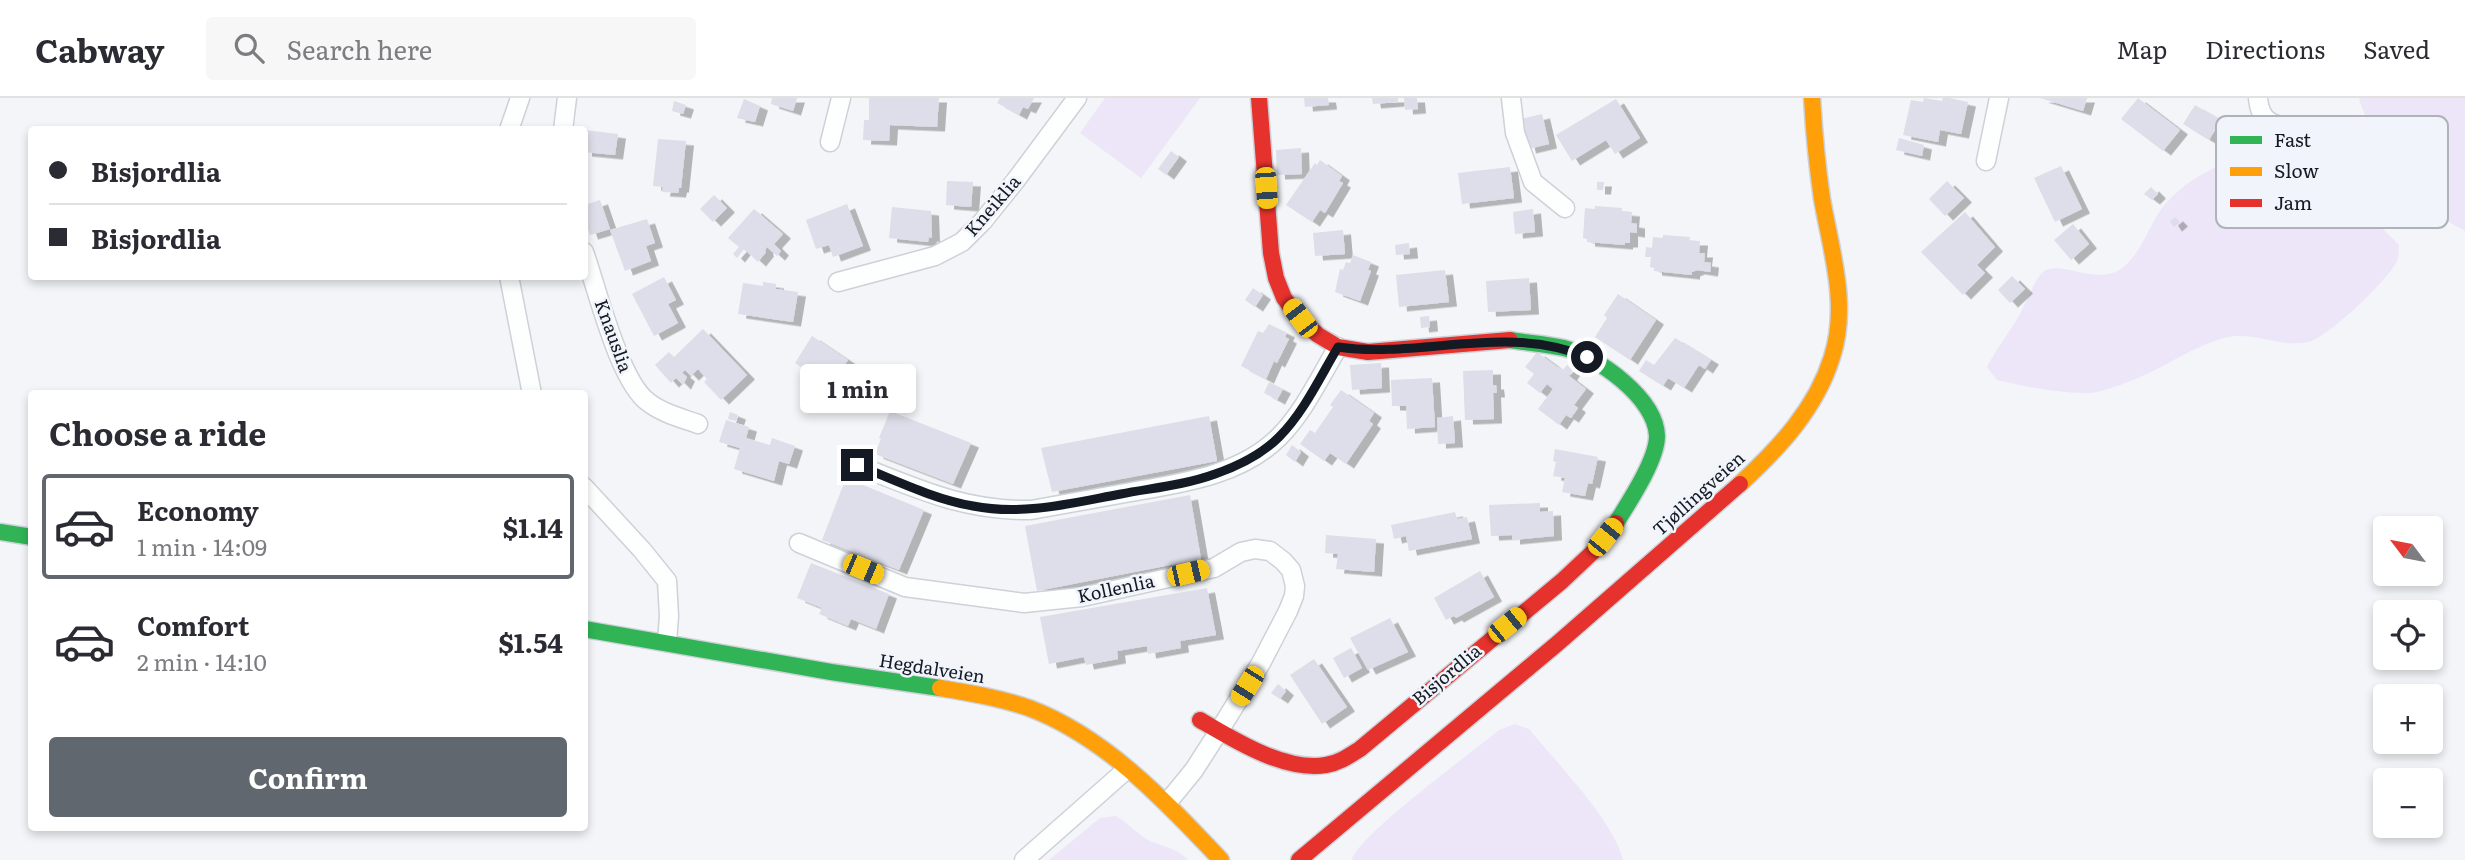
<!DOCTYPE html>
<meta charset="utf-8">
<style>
:root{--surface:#fff;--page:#f7f7f7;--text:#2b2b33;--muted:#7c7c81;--line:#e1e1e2;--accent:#61676e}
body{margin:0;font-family:Literata,serif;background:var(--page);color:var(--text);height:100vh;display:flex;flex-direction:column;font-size:26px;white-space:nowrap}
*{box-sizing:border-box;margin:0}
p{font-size:23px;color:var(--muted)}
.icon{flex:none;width:38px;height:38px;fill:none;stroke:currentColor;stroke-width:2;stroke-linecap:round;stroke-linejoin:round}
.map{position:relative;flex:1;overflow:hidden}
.side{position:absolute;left:28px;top:292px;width:560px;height:441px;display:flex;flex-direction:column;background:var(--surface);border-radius:7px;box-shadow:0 4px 10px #0003}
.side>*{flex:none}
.hud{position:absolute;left:28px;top:28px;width:560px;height:154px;border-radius:7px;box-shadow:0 4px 10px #0003;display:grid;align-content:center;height:154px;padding:0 21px;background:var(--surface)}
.needle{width:46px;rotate:302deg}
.tools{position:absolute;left:2373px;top:418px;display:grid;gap:14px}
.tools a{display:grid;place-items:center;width:70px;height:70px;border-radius:7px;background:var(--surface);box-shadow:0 4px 10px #0003;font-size:35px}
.end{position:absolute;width:32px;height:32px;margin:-16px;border:9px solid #131a24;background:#fff;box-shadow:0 0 0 4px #fff}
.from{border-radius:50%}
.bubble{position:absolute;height:49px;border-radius:7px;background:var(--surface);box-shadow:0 4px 10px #0003;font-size:23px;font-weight:700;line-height:49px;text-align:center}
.car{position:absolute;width:21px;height:42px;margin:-21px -10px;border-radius:9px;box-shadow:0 0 5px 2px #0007;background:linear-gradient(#f5c518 24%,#345 0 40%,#f5c518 0 76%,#345 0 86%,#f5c518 0)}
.hud b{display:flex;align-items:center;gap:24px;height:66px;font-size:26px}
.hud b+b{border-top:2px solid var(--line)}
.hud i{width:18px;height:18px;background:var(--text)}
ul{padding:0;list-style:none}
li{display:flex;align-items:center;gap:21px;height:105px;margin:0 14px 10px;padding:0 7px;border:4px solid transparent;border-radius:7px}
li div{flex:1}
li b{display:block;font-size:26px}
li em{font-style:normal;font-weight:700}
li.selected{border-color:var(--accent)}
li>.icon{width:63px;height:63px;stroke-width:1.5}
h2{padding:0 21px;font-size:32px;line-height:84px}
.action{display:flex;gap:14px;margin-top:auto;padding:14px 21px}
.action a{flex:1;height:80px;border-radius:7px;background:var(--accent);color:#fff;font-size:28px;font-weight:700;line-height:80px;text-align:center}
header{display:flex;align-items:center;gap:42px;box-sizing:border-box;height:98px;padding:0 35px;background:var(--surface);border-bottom:2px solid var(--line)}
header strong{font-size:33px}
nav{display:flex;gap:38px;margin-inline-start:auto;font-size:24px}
.search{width:490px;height:63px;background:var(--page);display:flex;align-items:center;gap:18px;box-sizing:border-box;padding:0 24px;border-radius:7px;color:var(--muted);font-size:26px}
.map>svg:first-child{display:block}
.green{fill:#ece6f8}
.building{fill:#dddee9;filter:url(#shadow)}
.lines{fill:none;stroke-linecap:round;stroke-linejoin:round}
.street-casing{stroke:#cdd1d8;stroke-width:21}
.fast-casing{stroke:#cdd1d8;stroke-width:19}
.slow-casing{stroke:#cdd1d8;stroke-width:19}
.jam-casing{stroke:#cdd1d8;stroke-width:19}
.street{stroke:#fdfefe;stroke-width:18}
.fast{stroke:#30b455;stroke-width:16}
.slow{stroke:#ff9f0a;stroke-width:16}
.jam{stroke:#e5322d;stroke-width:16}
.route{stroke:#131a24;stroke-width:9}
.labels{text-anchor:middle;stroke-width:5;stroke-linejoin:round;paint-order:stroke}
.street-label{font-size:18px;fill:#131a24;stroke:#f1f4fa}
.key{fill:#f1f4fa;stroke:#aeb3ba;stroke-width:2}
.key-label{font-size:19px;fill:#131a24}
</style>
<header>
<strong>Cabway</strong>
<div class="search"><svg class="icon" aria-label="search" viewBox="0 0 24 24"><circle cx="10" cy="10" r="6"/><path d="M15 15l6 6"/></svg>Search here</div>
<nav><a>Map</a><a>Directions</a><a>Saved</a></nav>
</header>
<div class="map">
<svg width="2465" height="762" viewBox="0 0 2465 762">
<defs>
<filter id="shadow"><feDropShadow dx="8" dy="4.5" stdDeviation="0" flood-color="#0004"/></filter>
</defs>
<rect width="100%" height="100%" fill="#f3f5f8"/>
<g class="green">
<polygon points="1105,0 1200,0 1141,80 1080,35"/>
<path d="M2359,0H2465V133C2456,128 2444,122 2437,115C2413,90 2367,33 2359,0Z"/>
<path d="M2259,53C2267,55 2278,56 2286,60C2319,76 2374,120 2399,147C2399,152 2399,158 2397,163C2389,181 2328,240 2308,244C2280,250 2252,232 2224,240C2194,248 2170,266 2142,278C2132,283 2107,292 2097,294C2073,298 2022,288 1997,282L1987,269C1997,249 2011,233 2021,214C2026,205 2035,182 2041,176C2057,158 2095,190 2122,170C2141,156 2147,132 2160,113C2183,81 2222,64 2259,53Z"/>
<path d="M1515,626L1529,631C1556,664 1614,723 1623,762H1352C1356,739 1474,653 1499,632Z"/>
<path d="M1116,718C1128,725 1137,736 1148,742C1164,750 1174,748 1188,762H1049L1100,720Z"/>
</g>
<g class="building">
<polygon points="772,0 797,0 793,13 771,6"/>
<polygon points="869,0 939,0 937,29 890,27 889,43 863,42 864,22 869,22"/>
<polygon points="1000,0 1034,0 1028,11 1023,9 1019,17 997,5"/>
<polygon points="1304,0 1328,0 1329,7 1305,9"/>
<polygon points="1372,0 1398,0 1398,4 1373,6"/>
<polygon points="1404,0 1417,0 1418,11 1405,12"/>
<polygon points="1924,0 1942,3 1943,0 1949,0 1968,4 1961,36 1940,32 1938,44 1903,37 1911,2 1923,4"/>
<polygon points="2040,0 2087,0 2083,13"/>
<polygon points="2138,0 2180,32 2163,53 2121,21"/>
<polygon points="744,1 760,8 755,24 737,20"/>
<polygon points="1616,1 1640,40 1615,56 1606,42 1572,63 1556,37"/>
<polygon points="674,3 686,7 683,16 672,13"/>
<polygon points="2195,7 2221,22 2209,42 2183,26"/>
<polygon points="1542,16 1549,46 1528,51 1521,21"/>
<polygon points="585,32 618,36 615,57 584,54"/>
<polygon points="1899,40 1924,47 1922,58 1896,52"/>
<polygon points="658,41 686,43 681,90 679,90 678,95 662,94 663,89 653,88"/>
<polygon points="1301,50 1302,76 1277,77 1276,52"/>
<polygon points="1171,53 1179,59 1166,77 1158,71"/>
<polygon points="1320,62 1342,78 1339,83 1343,85 1325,115 1320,112 1312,124 1286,107 1315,65 1317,67"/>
<polygon points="2061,68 2082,111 2055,124 2034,80"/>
<polygon points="1510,69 1514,100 1462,106 1458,75"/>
<polygon points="947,83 973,84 971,109 946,107"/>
<polygon points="1947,83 1964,100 1945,118 1929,101"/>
<polygon points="1597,84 1604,84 1603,92 1597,92"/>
<polygon points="2151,89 2158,96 2152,102 2144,96"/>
<polygon points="714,97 727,110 713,124 700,111"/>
<polygon points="600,102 610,131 590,137 584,119 584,107"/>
<polygon points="847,106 863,148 833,159 829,147 816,151 806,122"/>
<polygon points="1595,108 1622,110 1622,113 1632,114 1631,125 1637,126 1637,135 1630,134 1630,145 1625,145 1625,147 1587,144 1587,141 1583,140 1585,110 1595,111"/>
<polygon points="892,109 931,113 932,140 929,139 928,144 889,140"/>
<polygon points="754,111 783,136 774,146 781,153 777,158 767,149 765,152 766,154 758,164 744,151 737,160 733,156 739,149 728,140"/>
<polygon points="1533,111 1535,134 1515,136 1513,114"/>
<polygon points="1965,114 1995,149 1977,167 1985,175 1963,197 1921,154"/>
<polygon points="2175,119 2180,124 2174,129 2170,123"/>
<polygon points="647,121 655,145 646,148 651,163 625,173 610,132"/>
<polygon points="2073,126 2089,146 2071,162 2054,142"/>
<polygon points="1343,132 1345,156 1315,158 1313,135"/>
<polygon points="1663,137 1690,139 1689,143 1700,143 1699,155 1705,155 1704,164 1711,165 1710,174 1697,172 1692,174 1692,177 1654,173 1654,170 1650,169 1651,159 1645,159 1646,149 1652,150 1653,139 1663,140"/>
<polygon points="1409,145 1410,156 1396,157 1395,147"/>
<polygon points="1353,157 1371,164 1368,172 1371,173 1360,203 1335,194 1340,171 1343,172 1346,164 1350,165"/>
<polygon points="1445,172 1449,204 1399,209 1396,177"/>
<polygon points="2012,178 2025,191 2010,205 1998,192"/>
<polygon points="664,179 676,202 668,206 678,225 654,238 632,196"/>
<polygon points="1529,180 1531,212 1488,214 1486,183"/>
<polygon points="763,184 776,186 776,191 798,194 793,224 738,216 743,185 763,188"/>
<polygon points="1253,190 1263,197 1255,209 1245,202"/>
<polygon points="1618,196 1656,222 1630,262 1595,239 1607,220 1604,217"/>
<polygon points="1429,218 1430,229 1421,230 1420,219"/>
<polygon points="1269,226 1287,235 1285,239 1289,241 1277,265 1274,263 1266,281 1241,268 1258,233 1263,235"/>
<polygon points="703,231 747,277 721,302 704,284 707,281 698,271 691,278 685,272 682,275 687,279 683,287 676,280 671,285 655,267 669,254 674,259"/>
<polygon points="812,238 848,262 830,289 795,265"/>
<polygon points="1675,240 1711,262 1705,271 1699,267 1684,290 1668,280 1663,288 1639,273 1646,262 1654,267"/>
<polygon points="1537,254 1556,268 1563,272 1567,267 1573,272 1569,278 1586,291 1574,307 1578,310 1571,320 1566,317 1559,327 1538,311 1553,291 1547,286 1540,295 1527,285 1534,276 1525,269"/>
<polygon points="1381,265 1382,290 1352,292 1350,267"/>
<polygon points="1493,272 1493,287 1496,287 1497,295 1493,295 1494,321 1465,322 1463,273"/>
<polygon points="1432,280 1435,329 1407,331 1406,308 1392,308 1391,282"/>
<polygon points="1269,284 1283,291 1277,302 1264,295"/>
<polygon points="1341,292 1374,315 1369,323 1373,326 1346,366 1330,355 1324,363 1300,346 1310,332 1315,335 1333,309 1330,307"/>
<polygon points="890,313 971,345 953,386 875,356 881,341 879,340"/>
<polygon points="730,314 738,317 736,323 728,321"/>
<polygon points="1209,318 1217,363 1052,394 1041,350"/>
<polygon points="1453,318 1455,345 1438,346 1437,320"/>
<polygon points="726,322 749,329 746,340 770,347 772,340 795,348 789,366 779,363 774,383 734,371 740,350 719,344"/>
<polygon points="1292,347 1301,354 1295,364 1286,357"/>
<polygon points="1555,351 1598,359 1592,386 1588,385 1585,398 1562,394 1565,380 1553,378 1556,364 1553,363"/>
<polygon points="846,380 924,412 899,472 822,442"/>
<polygon points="1190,397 1201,461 1037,493 1025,428"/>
<polygon points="1540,405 1540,414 1553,413 1554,438 1512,442 1512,437 1491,438 1489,407"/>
<polygon points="1455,414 1457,421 1467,419 1472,441 1409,453 1406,438 1394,441 1391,427"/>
<polygon points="1326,437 1376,441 1374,474 1336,471 1338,456 1325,455"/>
<polygon points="811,465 889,496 876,531 851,521 848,528 819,516 822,510 797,500"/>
<polygon points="1480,473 1494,499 1456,520 1454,518 1446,522 1434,500"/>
<polygon points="1207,490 1216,537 1180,543 1181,550 1148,556 1147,548 1117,553 1118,561 1086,567 1084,559 1049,566 1040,519"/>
<polygon points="1390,520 1408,554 1368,572 1350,540"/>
<polygon points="1351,550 1362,570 1344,580 1333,560"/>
<polygon points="1314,561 1347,609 1322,626 1290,577"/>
<polygon points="1278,586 1286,593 1280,601 1271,595"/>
</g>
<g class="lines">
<g class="street-casing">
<g id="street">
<polyline points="1511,0 1515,35 1533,84 1565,110"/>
<path d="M2258,0C2259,10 2261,18 2270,24C2283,32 2321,30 2337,31"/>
<polyline points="509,32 520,0"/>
<polyline points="563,32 567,0"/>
<polyline points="830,44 841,0"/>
<polyline points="1986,63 1999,0"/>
<path d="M584,154C597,190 619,283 648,304C662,315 681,320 698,326"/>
<polyline points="509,178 532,296"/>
<polyline points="838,184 935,158 962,144 983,123 1016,82 1077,0"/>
<path d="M857,367C918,391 964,413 1031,412C1065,406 1098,400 1131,394C1183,385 1241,377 1279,339C1304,314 1320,279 1338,249"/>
<polyline points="584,389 642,452 667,483 669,518 667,544"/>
<polyline points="799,445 905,489 1024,505 1082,499 1214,470 1241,454 1255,451 1270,453 1283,463 1291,472 1295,488 1294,498 1288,513 1261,565 1219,633 1194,672 1167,705"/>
<polyline points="1024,762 1126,672"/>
</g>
</g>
<g class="fast-casing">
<g id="fast">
<path d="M1510,242C1528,245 1546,246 1564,250C1597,258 1656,300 1657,338C1657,362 1629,404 1616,425"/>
<polyline points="0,434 32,439"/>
<polyline points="584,531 831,574 940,590"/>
</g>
</g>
<g class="slow-casing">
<g id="slow">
<path d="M1740,386C1779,350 1816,311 1832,259C1849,207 1831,152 1822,101C1817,67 1814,34 1812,0"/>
<path d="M940,590C970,595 1000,600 1029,610C1106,639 1166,704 1221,762"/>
</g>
</g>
<g class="jam-casing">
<g id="jam">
<polyline points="1259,0 1271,155 1276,180 1284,200 1299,220 1318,237 1338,249 1368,254 1510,242"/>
<path d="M1200,622C1234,642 1285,674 1326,667C1339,665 1349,658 1360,651L1562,483L1595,452L1616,425"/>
<polyline points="1299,762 1558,545 1740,386"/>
</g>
</g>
<use href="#street" class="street"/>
<use href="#fast" class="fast"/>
<use href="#slow" class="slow"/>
<use href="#jam" class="jam"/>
</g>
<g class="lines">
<path class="route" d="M857,367C895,382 933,401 973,408C1023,418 1072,405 1121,396C1152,390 1185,387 1215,376C1238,368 1262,356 1279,339C1304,314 1320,279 1338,249C1422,261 1506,225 1587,259"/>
</g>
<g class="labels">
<g class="street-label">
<text transform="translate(993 108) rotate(-49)" y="6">Kneiklia</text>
<text transform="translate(613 238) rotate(70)" y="6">Knauslia</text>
<text transform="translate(1699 396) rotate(-42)" y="6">Tjøllingveien</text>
<text transform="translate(1116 491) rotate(-12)" y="6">Kollenlia</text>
<text transform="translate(932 571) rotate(9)" y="6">Hegdalveien</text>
<text transform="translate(1447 577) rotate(-40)" y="6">Bisjordlia</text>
</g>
</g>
<rect x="2216" y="18" width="232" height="112" rx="10" class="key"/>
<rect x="2230" y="38" width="32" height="8" fill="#30b455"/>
<rect x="2230" y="69" width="32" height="9" fill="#ff9f0a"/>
<rect x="2230" y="101" width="32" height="8" fill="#e5322d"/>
<g class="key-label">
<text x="2274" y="49">Fast</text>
<text x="2274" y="80">Slow</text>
<text x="2274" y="112">Jam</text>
</g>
</svg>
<div class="tools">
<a><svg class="needle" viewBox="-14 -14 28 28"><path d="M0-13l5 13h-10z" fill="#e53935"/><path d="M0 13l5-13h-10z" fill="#7c7c81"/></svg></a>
<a><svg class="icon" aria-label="locate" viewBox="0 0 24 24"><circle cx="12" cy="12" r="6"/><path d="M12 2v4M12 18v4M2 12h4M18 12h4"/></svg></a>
<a>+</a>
<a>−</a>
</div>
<i class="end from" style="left:1587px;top:259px"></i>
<i class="end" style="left:857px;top:367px"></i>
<div class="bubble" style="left:800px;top:266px;width:116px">1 min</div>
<i class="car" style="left:1266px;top:90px;rotate:176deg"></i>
<i class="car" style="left:1300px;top:220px;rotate:323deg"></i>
<i class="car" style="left:1605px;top:439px;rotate:39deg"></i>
<i class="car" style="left:863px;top:471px;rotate:113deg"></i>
<i class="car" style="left:1188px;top:475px;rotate:77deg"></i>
<i class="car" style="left:1507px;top:527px;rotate:51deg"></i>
<i class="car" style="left:1247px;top:588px;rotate:212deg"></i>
<div class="hud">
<b><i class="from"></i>Bisjordlia</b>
<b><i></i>Bisjordlia</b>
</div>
<section class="side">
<h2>Choose a ride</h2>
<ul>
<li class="selected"><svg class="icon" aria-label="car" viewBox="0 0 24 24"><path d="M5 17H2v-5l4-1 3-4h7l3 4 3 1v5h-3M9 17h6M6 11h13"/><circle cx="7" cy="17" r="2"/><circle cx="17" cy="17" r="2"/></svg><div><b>Economy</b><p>1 min · 14:09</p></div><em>$1.14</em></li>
<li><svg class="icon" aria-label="car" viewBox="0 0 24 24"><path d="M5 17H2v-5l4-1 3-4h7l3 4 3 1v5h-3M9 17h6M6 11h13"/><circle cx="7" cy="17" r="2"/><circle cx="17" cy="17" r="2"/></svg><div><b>Comfort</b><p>2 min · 14:10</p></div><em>$1.54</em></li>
</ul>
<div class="action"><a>Confirm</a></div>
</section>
</div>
